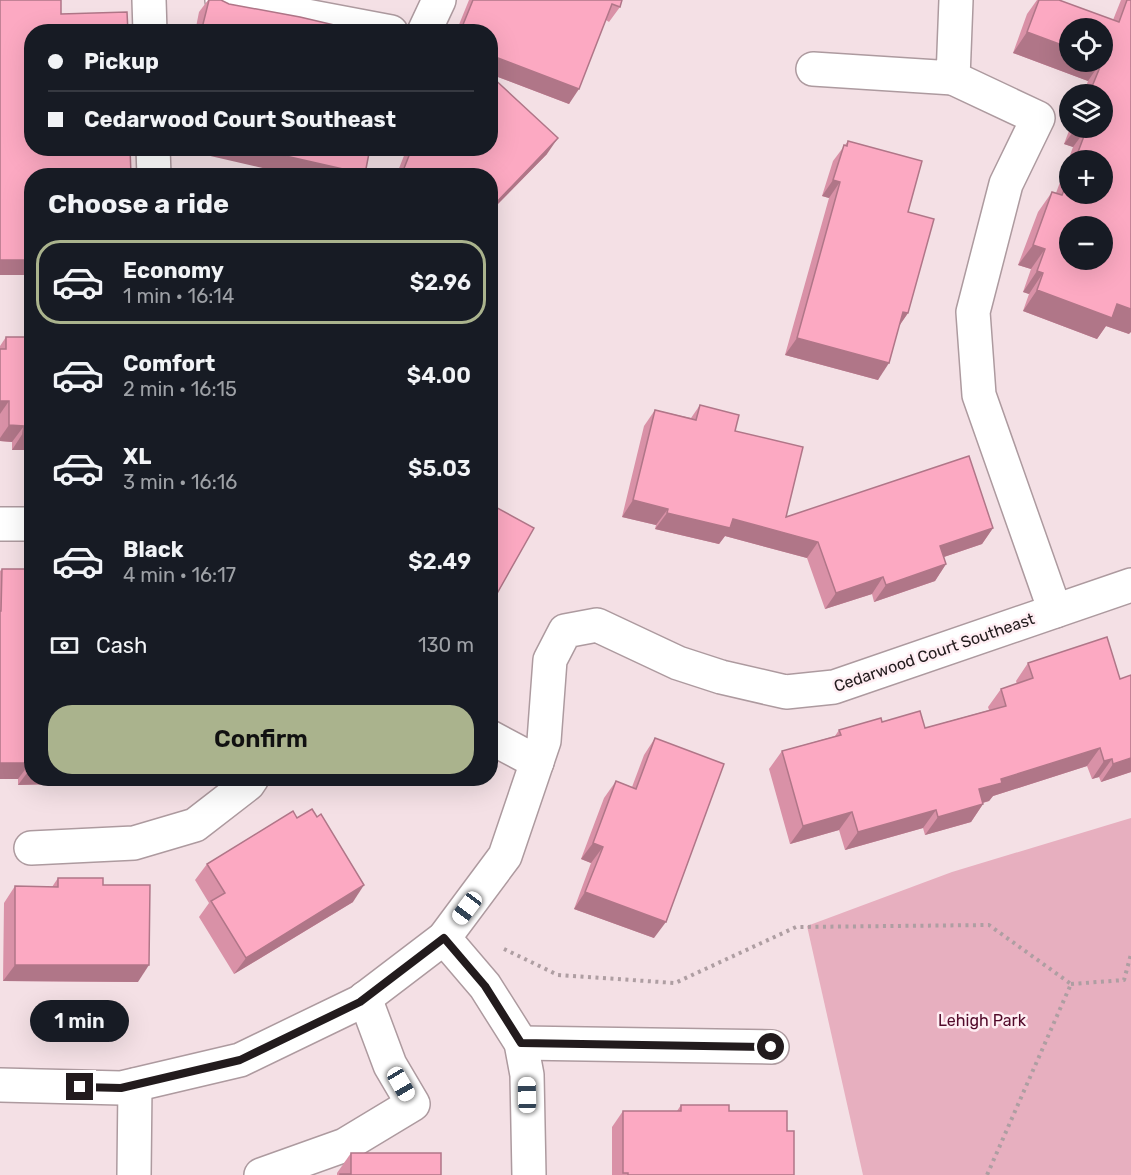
<!DOCTYPE html>
<meta charset="utf-8">
<style>
:root{--surface:#171b24;--page:#20242c;--text:#f1f3f6;--muted:#9ea1a6;--line:#363941;--accent:#aab38d}
body{margin:0;font-family:Rubik,sans-serif;background:var(--page);color:var(--text);height:100vh;display:flex;flex-direction:column;font-size:22px;white-space:nowrap}
*{box-sizing:border-box;margin:0}
p{font-size:20px;color:var(--muted)}
.icon{flex:none;width:33px;height:33px;fill:none;stroke:currentColor;stroke-width:2;stroke-linecap:round;stroke-linejoin:round}
.map{position:relative;flex:1;overflow:hidden}
.drawer{position:absolute;left:24px;top:168px;width:474px;height:618px;display:flex;flex-direction:column;background:var(--surface);border-radius:24px;box-shadow:0 6px 24px #0002}
.drawer>*{flex:none}
.hud{position:absolute;left:24px;top:24px;width:474px;height:132px;border-radius:24px;box-shadow:0 6px 24px #0002;display:grid;align-content:center;height:132px;padding:0 24px;background:var(--surface)}
.buttons{position:absolute;left:1059px;top:18px;display:grid;gap:12px}
.buttons a{display:grid;place-items:center;width:54px;height:54px;border-radius:50%;background:var(--surface);box-shadow:0 6px 24px #0002;font-size:30px}
.end{position:absolute;width:27px;height:27px;margin:-14px;border:8px solid #221b1d;background:#fff;box-shadow:0 0 0 3px #fff}
.from{border-radius:50%}
.bubble{position:absolute;height:42px;border-radius:21px;background:var(--surface);box-shadow:0 6px 24px #0002;font-size:20px;font-weight:600;line-height:42px;text-align:center}
.car{position:absolute;width:18px;height:36px;margin:-18px -9px;border-radius:8px;box-shadow:0 0 4px 2px #0007;background:linear-gradient(#fff 24%,#345 0 40%,#fff 0 76%,#345 0 86%,#fff 0)}
.hud b{display:flex;align-items:center;gap:21px;height:57px;font-size:22px}
.hud b+b{border-top:2px solid var(--line)}
.hud i{width:15px;height:15px;background:var(--text)}
ul{padding:0;list-style:none}
li{display:flex;align-items:center;gap:18px;height:84px;margin:0 12px 9px;padding:0 12px;border:3px solid transparent;border-radius:24px}
li div{flex:1}
li b{display:block;font-size:22px}
li em{font-style:normal;font-weight:600}
li.current{border-color:var(--accent)}
li>.icon{width:54px;height:54px;stroke-width:1.5}
h2{padding:0 24px;font-size:27px;line-height:72px}
.pay{display:flex;align-items:center;gap:15px;height:66px;padding:0 24px;font-size:22px}
.pay p{margin-inline-start:auto}
.button{display:flex;gap:12px;margin-top:auto;padding:12px 24px}
.button a{flex:1;height:69px;border-radius:24px;background:var(--accent);color:#111;font-size:24px;font-weight:600;line-height:69px;text-align:center}
.map>svg:first-child{display:block}
.green{fill:#e7afbf}
.lines{fill:none;stroke-linecap:round;stroke-linejoin:round}
.minor-casing{stroke:#ad9a9f;stroke-width:36}
.path{stroke:#ae9ea2;stroke-width:4;stroke-dasharray:3 4.5;stroke-linecap:butt}
.minor{stroke:#fff;stroke-width:33}
.wall{fill:#d991a7;fill-rule:evenodd}
.shaded-wall{fill:#b07688}
.building{fill:#fca9c2;stroke:#b07688;stroke-width:1.5;fill-rule:evenodd}
.route{stroke:#221b1d;stroke-width:8}
.labels{text-anchor:middle;stroke-width:5;stroke-linejoin:round;paint-order:stroke}
.street-label{font-size:16px;fill:#221b1d;stroke:#ffeef3}
.park-label{font-size:16px;fill:#520a2a;stroke:#ffeef3}
</style>
<div class="map">
<svg width="1131" height="1175" viewBox="0 0 1131 1175">
<rect width="100%" height="100%" fill="#f4e0e5"/>
<polygon class="green" points="1131,818 1131,1175 863,1175 807,926 952,872"/>
<g class="lines">
<g class="minor-casing">
<g id="minor">
<polyline points="149,0 150,32"/>
<polyline points="222,0 391,32"/>
<polyline points="424,32 439,0"/>
<polyline points="813,69 953,78 956,0"/>
<polyline points="953,78 1038,118 1006,184 973,312 979,395 1055,611"/>
<polyline points="153,148 154,176"/>
<polyline points="0,524 32,524"/>
<polyline points="490,737 537,762"/>
<polyline points="31,848 134,843 195,825 248,784 252,778"/>
<polyline points="444,938 485,986 521,1043 527,1075 529,1175"/>
<polyline points="521,1043 772,1047"/>
<polyline points="0,1085 121,1088 240,1060 360,1002 444,938 505,856 544,741 550,660 565,631 597,625 678,663 721,677 786,692 834,687 1131,585"/>
<polyline points="134,1175 135,1085"/>
<polyline points="261,1175 345,1145 413,1104 390,1065 365,998"/>
</g>
</g>
<g class="path">
<polyline points="504,949 558,975 675,983 796,927 989,925 1071,984 987,1175"/>
<polyline points="1071,984 1124,980 1131,954"/>
</g>
<use href="#minor" class="minor"/>
</g>
<g class="wall">
<polygon points="208,0 221,0 229,4 364,32 195,32 199,12"/>
<polygon points="469,0 622,0 620,7 609,22 606,20 569,104 490,74 490,32 456,32"/>
<path d="M1037,0H1059L1113,20L1121,0H1131L1129,334L1106,326L1097,339L1023,311L1029,294L1023,292L1031,269L1018,265L1038,212L1052,192L1056,193L1073,147L1064,144L1070,128H1102V94H1083L1088,81L1013,53L1027,14ZM1070,160H1102L1070,194Z"/>
<polygon points="848,141 908,212 908,313 899,326 878,380 785,355 829,198 822,196 833,161"/>
<polygon points="208,148 370,148 206,155"/>
<polygon points="407,148 490,148 547,154 490,212 490,176 396,176"/>
<polygon points="6,337 32,337 32,468 26,468 26,450 12,450 12,442 0,441 0,346"/>
<polygon points="700,405 735,431 786,517 993,528 982,544 944,557 946,564 935,581 874,602 872,594 825,609 807,558 725,536 719,544 655,529 656,525 622,517 644,426 655,410 691,418"/>
<polygon points="2,569 32,778 135,778 124,779 122,782 18,785 18,779 0,779 0,571"/>
<polygon points="1028,663 1120,679 1131,675 1131,772 1101,782 1099,777 1092,779 1087,766 993,796 989,801 983,803 983,804 971,822 925,835 923,828 845,850 839,830 790,844 769,769 782,751 835,736 839,730 882,722 925,728 989,710 988,707 1001,689 1017,684 1016,681"/>
<polygon points="655,738 654,938 574,909 591,863 581,859 604,798 616,781 632,787 644,755"/>
<polygon points="207,864 353,902 234,974 199,917 209,903 195,880"/>
<polygon points="58,878 103,885 138,982 3,981 4,903 15,886 52,887"/>
<polygon points="681,1105 729,1111 787,1131 794,1175 612,1175 612,1127 623,1111 677,1111"/>
<polygon points="351,1153 441,1175 337,1175 337,1173"/>
</g>
<g class="shaded-wall">
<polygon points="202,28 220,32 200,32"/>
<polygon points="1027,32 1070,48 1070,62 1101,62 1088,81 1013,53"/>
<polygon points="490,55 579,89 569,104 490,74"/>
<polygon points="1076,128 1087,128 1073,147 1064,144"/>
<polygon points="558,138 547,154 490,212 490,209 492,207"/>
<polygon points="211,148 251,148 365,174 364,176 297,176 206,155"/>
<polygon points="833,180 840,182 829,198 822,196"/>
<polygon points="1033,245 1045,249 1031,269 1018,265"/>
<rect x="0" y="260" width="32" height="15"/>
<polygon points="1037,271 1043,273 1029,294 1023,292"/>
<polygon points="1037,290 1117,304 1131,309 1131,332 1129,334 1106,326 1097,339 1023,311"/>
<polygon points="903,312 908,313 897,329"/>
<polygon points="797,338 889,363 878,380 785,355"/>
<polygon points="0,401 9,401 0,414"/>
<polygon points="9,425 24,426 12,442 0,441 0,438"/>
<polygon points="23,433 32,433 32,442 26,450 12,450"/>
<polygon points="32,460 32,468 26,468"/>
<polygon points="633,500 668,509 656,525 622,517"/>
<polygon points="667,513 733,519 818,542 807,558 725,536 719,544 655,529"/>
<polygon points="993,528 982,544 929,562 940,546"/>
<polygon points="946,564 935,581 874,602 886,585"/>
<polygon points="883,577 872,594 825,609 836,593"/>
<polygon points="1100,748 1087,766 993,796 989,801 967,807 979,789 1001,779"/>
<polygon points="1131,758 1131,772 1101,782 1113,764"/>
<polygon points="1112,759 1099,777 1092,779 1104,761"/>
<polygon points="0,763 30,763 18,779 0,779"/>
<polygon points="30,769 32,769 32,778 135,778 124,779 122,782 18,785"/>
<polygon points="983,804 971,822 925,835 938,817"/>
<polygon points="936,810 923,828 845,850 858,832"/>
<polygon points="852,812 839,830 790,844 803,826"/>
<polygon points="593,843 603,847 591,863 581,859"/>
<polygon points="364,885 353,902 234,974 246,958"/>
<polygon points="585,892 666,922 654,938 574,909"/>
<polygon points="15,965 149,965 138,982 3,981"/>
</g>
<g class="building">
<polygon points="0,0 61,0 61,14 127,12 128,32 32,32 32,148 130,148 131,175 32,176 32,260 0,260"/>
<polygon points="209,0 221,0 229,4 300,17 364,32 220,32 202,28"/>
<polygon points="473,0 622,0 620,7 612,4 579,89 490,55 490,32 460,32"/>
<path d="M1039,0H1059L1119,22L1127,0H1131V309L1117,304L1112,318L1037,290L1043,273L1037,271L1045,249L1033,245L1052,192L1062,195L1070,175V194H1102V160H1075L1087,128H1102V94H1089L1102,62V28H1070V48L1027,32ZM1070,226H1102V260H1070Z"/>
<polygon points="490,75 558,138 492,207 490,205 490,176 401,176 412,148 490,148"/>
<polygon points="848,141 922,161 908,212 934,219 908,313 903,312 889,363 797,338 840,182 833,180 844,145 847,146"/>
<polygon points="251,148 370,148 365,174"/>
<polygon points="6,337 32,337 32,433 23,433 24,426 9,425 9,401 0,401 0,349 6,349"/>
<polygon points="700,405 739,415 735,431 803,447 786,517 969,456 993,528 940,546 946,564 886,585 883,577 836,593 818,542 733,519 730,528 667,513 668,509 633,500 655,410 696,420"/>
<polygon points="490,504 534,528 490,606"/>
<polygon points="2,569 32,569 32,769 30,769 30,763 0,763 0,611 1,611"/>
<polygon points="1107,637 1120,679 1131,675 1131,758 1113,764 1112,759 1104,761 1100,748 1001,779 1002,783 979,789 983,804 938,817 936,810 858,832 852,812 803,826 782,751 841,735 839,730 881,718 882,722 920,711 925,728 1006,706 1001,689 1033,678 1028,663"/>
<polygon points="655,738 724,764 666,922 585,892 603,847 593,843 616,781 636,789"/>
<polygon points="312,809 317,817 321,814 364,885 246,958 211,901 225,893 207,864 293,811 297,818"/>
<polygon points="58,878 103,878 103,885 150,885 149,965 15,965 15,886 58,887"/>
<polygon points="681,1105 729,1105 729,1111 787,1111 787,1131 794,1131 794,1175 628,1175 628,1173 623,1173 623,1111 681,1111"/>
<polygon points="351,1153 441,1153 441,1175 340,1175 340,1174 351,1174"/>
</g>
<g class="lines">
<polyline class="route" points="80,1087 121,1088 240,1060 360,1002 444,938 485,986 521,1043 771,1047"/>
</g>
<g class="labels">
<g class="street-label">
<text transform="translate(934 652) rotate(-19)" y="6">Cedarwood Court Southeast</text>
</g>
<g class="park-label">
<text x="982" y="1026">Lehigh Park</text>
</g>
</g>
</svg>
<div class="buttons">
<a><svg class="icon" aria-label="locate" viewBox="0 0 24 24"><circle cx="12" cy="12" r="6"/><path d="M12 2v4M12 18v4M2 12h4M18 12h4"/></svg></a>
<a><svg class="icon" aria-label="layers" viewBox="0 0 24 24"><path d="M12 4l9 5-9 5-9-5zM3 14l9 5 9-5"/></svg></a>
<a>+</a>
<a>−</a>
</div>
<i class="end from" style="left:771px;top:1047px"></i>
<i class="end" style="left:80px;top:1087px"></i>
<div class="bubble" style="left:30px;top:1000px;width:99px">1 min</div>
<i class="car" style="left:467px;top:908px;rotate:217deg"></i>
<i class="car" style="left:401px;top:1084px;rotate:150deg"></i>
<i class="car" style="left:527px;top:1095px;rotate:359deg"></i>
<div class="hud">
<b><i class="from"></i>Pickup</b>
<b><i></i>Cedarwood Court Southeast</b>
</div>
<section class="drawer">
<h2>Choose a ride</h2>
<ul>
<li class="current"><svg class="icon" aria-label="car" viewBox="0 0 24 24"><path d="M5 17H2v-5l4-1 3-4h7l3 4 3 1v5h-3M9 17h6M6 11h13"/><circle cx="7" cy="17" r="2"/><circle cx="17" cy="17" r="2"/></svg><div><b>Economy</b><p>1 min · 16:14</p></div><em>$2.96</em></li>
<li><svg class="icon" aria-label="car" viewBox="0 0 24 24"><path d="M5 17H2v-5l4-1 3-4h7l3 4 3 1v5h-3M9 17h6M6 11h13"/><circle cx="7" cy="17" r="2"/><circle cx="17" cy="17" r="2"/></svg><div><b>Comfort</b><p>2 min · 16:15</p></div><em>$4.00</em></li>
<li><svg class="icon" aria-label="car" viewBox="0 0 24 24"><path d="M5 17H2v-5l4-1 3-4h7l3 4 3 1v5h-3M9 17h6M6 11h13"/><circle cx="7" cy="17" r="2"/><circle cx="17" cy="17" r="2"/></svg><div><b>XL</b><p>3 min · 16:16</p></div><em>$5.03</em></li>
<li><svg class="icon" aria-label="car" viewBox="0 0 24 24"><path d="M5 17H2v-5l4-1 3-4h7l3 4 3 1v5h-3M9 17h6M6 11h13"/><circle cx="7" cy="17" r="2"/><circle cx="17" cy="17" r="2"/></svg><div><b>Black</b><p>4 min · 16:17</p></div><em>$2.49</em></li>
</ul>
<div class="pay"><svg class="icon" aria-label="cash" viewBox="0 0 24 24"><path d="M3 7h18v10H3z"/><circle cx="12" cy="12" r="2"/></svg>Cash<p>130 m</p></div>
<div class="button"><a>Confirm</a></div>
</section>
</div>
